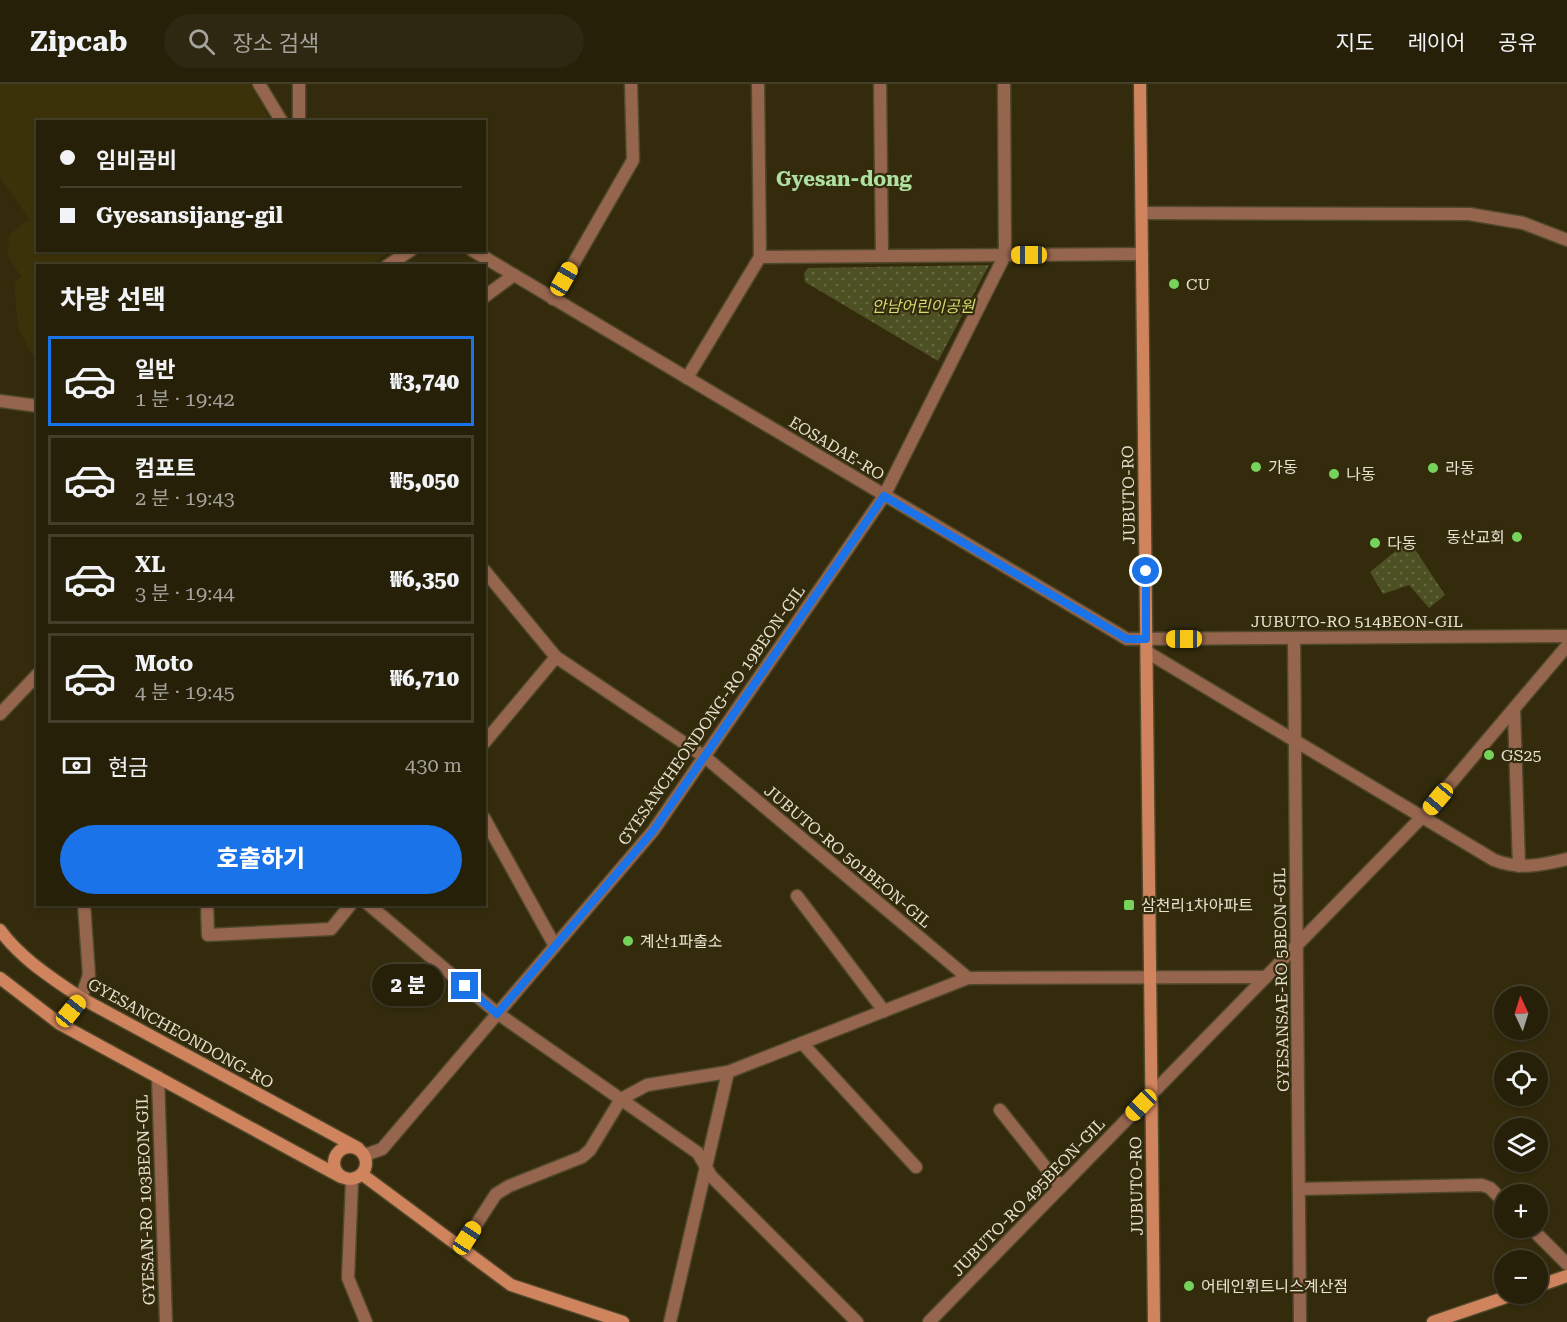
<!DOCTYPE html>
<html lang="ko">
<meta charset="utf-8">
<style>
:root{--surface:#262009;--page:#2e2812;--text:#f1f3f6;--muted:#a4a39c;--line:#423e2a;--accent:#1a73e8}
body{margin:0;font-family:"Roboto Serif","Noto Sans KR",serif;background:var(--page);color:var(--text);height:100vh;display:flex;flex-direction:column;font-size:22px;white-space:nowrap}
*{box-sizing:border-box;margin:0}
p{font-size:20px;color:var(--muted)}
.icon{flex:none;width:33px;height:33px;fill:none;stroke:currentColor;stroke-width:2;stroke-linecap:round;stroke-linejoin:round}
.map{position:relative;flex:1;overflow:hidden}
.details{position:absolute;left:36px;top:180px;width:450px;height:642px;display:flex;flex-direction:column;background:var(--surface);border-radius:0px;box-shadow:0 2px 4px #0004,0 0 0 2px var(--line)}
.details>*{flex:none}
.guide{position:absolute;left:36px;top:36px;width:450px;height:132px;border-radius:0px;box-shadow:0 2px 4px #0004,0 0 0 2px var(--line);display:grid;align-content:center;height:132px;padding:0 24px;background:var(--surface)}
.needle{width:39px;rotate:356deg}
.controls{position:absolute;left:1494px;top:902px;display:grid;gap:12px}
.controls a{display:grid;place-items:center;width:54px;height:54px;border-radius:50%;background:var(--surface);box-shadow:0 2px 4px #0004,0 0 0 2px var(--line);font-size:30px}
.end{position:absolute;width:27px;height:27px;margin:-14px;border:8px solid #1a73e8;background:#fff;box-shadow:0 0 0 3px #fff}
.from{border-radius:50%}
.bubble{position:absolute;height:42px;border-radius:21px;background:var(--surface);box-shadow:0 2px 4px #0004,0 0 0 2px var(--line);font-size:20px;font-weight:800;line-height:42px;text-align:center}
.car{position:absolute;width:18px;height:36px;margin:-18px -9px;border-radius:8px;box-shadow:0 0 4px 2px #0007;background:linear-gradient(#f5c518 24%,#345 0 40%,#f5c518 0 76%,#345 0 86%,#f5c518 0)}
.guide b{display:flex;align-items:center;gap:21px;height:57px;font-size:22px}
.guide b+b{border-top:2px solid var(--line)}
.guide i{width:15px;height:15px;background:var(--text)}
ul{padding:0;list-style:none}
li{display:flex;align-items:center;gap:18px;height:90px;margin:0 12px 9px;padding:0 12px;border:3px solid var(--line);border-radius:0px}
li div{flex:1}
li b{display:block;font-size:22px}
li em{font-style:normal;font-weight:800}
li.on{border-color:var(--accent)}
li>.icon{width:54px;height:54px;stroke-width:1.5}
h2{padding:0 24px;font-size:27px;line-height:72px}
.pay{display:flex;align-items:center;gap:15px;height:66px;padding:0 24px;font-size:22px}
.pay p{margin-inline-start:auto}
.action{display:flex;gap:12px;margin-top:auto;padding:12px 24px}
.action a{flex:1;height:69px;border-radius:36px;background:var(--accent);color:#fff;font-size:24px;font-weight:800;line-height:69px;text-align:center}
header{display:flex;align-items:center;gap:36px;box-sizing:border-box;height:84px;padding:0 30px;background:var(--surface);border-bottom:2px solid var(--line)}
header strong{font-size:28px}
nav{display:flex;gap:33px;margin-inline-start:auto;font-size:21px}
.search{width:420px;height:54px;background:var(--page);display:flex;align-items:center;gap:15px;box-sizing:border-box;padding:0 21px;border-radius:33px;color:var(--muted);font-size:22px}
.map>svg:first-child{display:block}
.built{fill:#3c3209}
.grass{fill:url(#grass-dots)}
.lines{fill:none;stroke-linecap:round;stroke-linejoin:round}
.street-casing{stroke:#50482b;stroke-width:15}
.secondary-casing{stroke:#50482b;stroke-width:15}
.street{stroke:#95654d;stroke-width:12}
.secondary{stroke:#d0845d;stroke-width:12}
.route{stroke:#1a73e8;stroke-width:8}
.poi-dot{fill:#75d25b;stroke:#332b0c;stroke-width:2}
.labels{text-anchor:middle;stroke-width:4.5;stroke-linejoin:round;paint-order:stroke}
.poi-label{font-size:16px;fill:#e6e2d0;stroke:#332b0c;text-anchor:start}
.park-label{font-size:16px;font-style:italic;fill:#d3db72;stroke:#332b0c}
.street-label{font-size:16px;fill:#e6e2d0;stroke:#332b0c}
.quarter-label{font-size:20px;font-weight:bold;fill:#aee0a1;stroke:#332b0c}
</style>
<header>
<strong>Zipcab</strong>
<div class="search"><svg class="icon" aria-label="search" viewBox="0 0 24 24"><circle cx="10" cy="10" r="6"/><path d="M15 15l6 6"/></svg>장소 검색</div>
<nav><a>지도</a><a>레이어</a><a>공유</a></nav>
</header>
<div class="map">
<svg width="1567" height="1238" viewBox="0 0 1567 1238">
<defs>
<pattern id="grass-dots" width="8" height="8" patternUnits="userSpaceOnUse" patternTransform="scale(1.5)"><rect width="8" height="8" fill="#4d5023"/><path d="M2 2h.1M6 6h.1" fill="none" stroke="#676942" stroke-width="1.8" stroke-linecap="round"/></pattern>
</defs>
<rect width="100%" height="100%" fill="#332b0c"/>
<polygon class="built" points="0,0 250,0 271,37 38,38 38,166 392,167 366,182 38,182 37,280 18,243 14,198 21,193 8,172 9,151 29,135 0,93"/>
<g class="grass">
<polygon points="989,181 938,277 805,198 804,189 808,184"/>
<polygon points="1409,456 1445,511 1429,524 1409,501 1383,510 1370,488"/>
</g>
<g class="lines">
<g class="street-casing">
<g id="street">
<polyline points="259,0 282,38"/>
<polyline points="299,0 299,38"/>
<polyline points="880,0 882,172"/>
<polyline points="1142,129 1469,130 1523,139 1567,156"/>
<polyline points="472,166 1127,555 1567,552"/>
<polyline points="760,173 1142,170"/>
<polyline points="387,182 411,166"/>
<polyline points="484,213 514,191"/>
<polyline points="553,215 633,76 631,0"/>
<polyline points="687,294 760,173 758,0"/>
<polyline points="0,317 38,322"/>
<polyline points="484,486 556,573 705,673 968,894 1266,893"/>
<polyline points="1294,554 1300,1238"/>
<path d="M1147,568L1494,776C1519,786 1542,781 1567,775"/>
<polyline points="1514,625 1519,782"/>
<polyline points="0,630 38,590"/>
<polyline points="484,659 556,573"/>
<polyline points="484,734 555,862"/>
<polyline points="797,812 884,927"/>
<polyline points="207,820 208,851 331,845 351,820"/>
<polyline points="368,820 497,929 698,1069 711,1092 857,1238"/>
<polyline points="60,940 81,914 89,891 84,820"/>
<polyline points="802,959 916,1083"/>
<polyline points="158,993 166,1238"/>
<polyline points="1000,1026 1061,1103"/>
<polyline points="365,1071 382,1065 653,747 884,412 1005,171 1004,0"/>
<polyline points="352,1096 348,1194 366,1238"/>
<polyline points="1299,1105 1482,1101 1490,1104 1504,1118"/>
<polyline points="1530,1143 1567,1180"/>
<polyline points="461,1164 496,1110 509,1102 582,1073 590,1066 621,1015 647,1001 728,988 968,894"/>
<polyline points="670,1238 728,988"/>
<polyline points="929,1238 1422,733 1567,562"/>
</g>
</g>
<g class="secondary-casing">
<g id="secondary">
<polyline points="1140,0 1154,1238"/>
<path d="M0,846C21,875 52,894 81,914L358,1064"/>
<polyline points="0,894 60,940 341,1093"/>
<circle cx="350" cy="1079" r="16"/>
<polyline points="363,1091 511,1201 623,1238"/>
<polyline points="1538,1202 1567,1192"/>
<polyline points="1433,1238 1518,1209"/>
</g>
</g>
<use href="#street" class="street"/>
<use href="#secondary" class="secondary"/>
</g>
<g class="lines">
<polyline class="route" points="465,902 497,930 653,747 884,412 1127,555 1146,555 1146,487"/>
</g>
<g class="poi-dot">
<circle cx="1174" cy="200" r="6"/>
<circle cx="1256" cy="383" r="6"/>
<circle cx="1433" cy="384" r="6"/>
<circle cx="1334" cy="390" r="6"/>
<circle cx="1517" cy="453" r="6"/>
<circle cx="1375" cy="459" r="6"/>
<circle cx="1489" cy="671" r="6"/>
<rect x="1123" y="815" width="12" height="12" rx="3"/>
<circle cx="628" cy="857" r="6"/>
<circle cx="1189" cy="1202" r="6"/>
</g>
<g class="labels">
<g class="poi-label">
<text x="1186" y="206">CU</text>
<text x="1268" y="389">가동</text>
<text x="1445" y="390">라동</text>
<text x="1346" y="396">나동</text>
<text x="1505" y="459" text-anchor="end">동산교회</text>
<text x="1387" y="465">다동</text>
<text x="1501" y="677">GS25</text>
<text x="1141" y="827">삼천리1차아파트</text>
<text x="640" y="863">계산1파출소</text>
<text x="1201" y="1208">어테인휘트니스계산점</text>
</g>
<g class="park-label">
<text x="923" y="228">안남어린이공원</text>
</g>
<g class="street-label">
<text transform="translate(837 364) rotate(31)" y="6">EOSADAE-RO</text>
<text transform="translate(1128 411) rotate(-91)" y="6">JUBUTO-RO</text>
<text x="1357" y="543">JUBUTO-RO 514BEON-GIL</text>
<text transform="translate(711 631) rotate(-55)" y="6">GYESANCHEONDONG-RO 19BEON-GIL</text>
<text transform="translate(848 772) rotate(40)" y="6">JUBUTO-RO 501BEON-GIL</text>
<text transform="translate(1281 896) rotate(-91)" y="6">GYESANSAE-RO 5BEON-GIL</text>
<text transform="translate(181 949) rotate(29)" y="6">GYESANCHEONDONG-RO</text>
<text transform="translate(1136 1102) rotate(-91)" y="6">JUBUTO-RO</text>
<text transform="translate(1028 1113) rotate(-46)" y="6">JUBUTO-RO 495BEON-GIL</text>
<text transform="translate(145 1116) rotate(-92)" y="6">GYESAN-RO 103BEON-GIL</text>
</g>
<g class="quarter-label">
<text x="844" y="102">Gyesan-dong</text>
</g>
</g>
</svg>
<div class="controls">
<a><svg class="needle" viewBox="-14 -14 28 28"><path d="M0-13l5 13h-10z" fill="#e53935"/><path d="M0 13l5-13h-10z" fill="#a4a39c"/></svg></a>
<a><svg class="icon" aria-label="locate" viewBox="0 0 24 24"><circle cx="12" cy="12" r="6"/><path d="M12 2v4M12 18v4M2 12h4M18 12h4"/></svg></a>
<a><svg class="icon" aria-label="layers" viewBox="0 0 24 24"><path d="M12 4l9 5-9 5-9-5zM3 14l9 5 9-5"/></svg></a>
<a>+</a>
<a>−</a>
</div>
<i class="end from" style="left:1146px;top:487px"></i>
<i class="end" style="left:465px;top:902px"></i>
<div class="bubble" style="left:372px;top:880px;width:72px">2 분</div>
<i class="car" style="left:1029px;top:171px;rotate:270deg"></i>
<i class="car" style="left:564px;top:195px;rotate:30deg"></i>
<i class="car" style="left:1184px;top:555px;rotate:270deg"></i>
<i class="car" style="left:1438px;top:715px;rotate:220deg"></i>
<i class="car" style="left:71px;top:927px;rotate:39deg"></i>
<i class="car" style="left:1141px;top:1021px;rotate:224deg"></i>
<i class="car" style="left:467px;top:1154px;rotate:33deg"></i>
<div class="guide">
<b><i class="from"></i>임비곰비</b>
<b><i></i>Gyesansijang-gil</b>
</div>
<section class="details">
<h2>차량 선택</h2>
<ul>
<li class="on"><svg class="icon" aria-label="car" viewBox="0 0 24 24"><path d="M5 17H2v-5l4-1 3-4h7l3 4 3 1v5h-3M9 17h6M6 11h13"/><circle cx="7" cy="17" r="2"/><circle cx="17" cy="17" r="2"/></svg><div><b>일반</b><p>1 분 · 19:42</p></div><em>₩3,740</em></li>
<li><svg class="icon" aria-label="car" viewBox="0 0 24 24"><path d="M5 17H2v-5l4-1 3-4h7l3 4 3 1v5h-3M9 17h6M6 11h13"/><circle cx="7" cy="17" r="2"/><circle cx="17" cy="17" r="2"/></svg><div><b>컴포트</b><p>2 분 · 19:43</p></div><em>₩5,050</em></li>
<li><svg class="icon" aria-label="car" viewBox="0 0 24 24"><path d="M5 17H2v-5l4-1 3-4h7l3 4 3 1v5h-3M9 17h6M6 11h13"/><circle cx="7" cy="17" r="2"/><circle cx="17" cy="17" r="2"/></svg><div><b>XL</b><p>3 분 · 19:44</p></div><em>₩6,350</em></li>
<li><svg class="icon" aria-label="car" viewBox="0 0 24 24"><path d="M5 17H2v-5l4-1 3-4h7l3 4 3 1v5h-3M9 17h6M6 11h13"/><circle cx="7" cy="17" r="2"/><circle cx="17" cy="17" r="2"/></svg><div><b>Moto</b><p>4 분 · 19:45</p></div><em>₩6,710</em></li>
</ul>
<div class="pay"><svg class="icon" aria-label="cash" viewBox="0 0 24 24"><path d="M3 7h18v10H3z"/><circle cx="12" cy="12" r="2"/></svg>현금<p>430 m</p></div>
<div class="action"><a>호출하기</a></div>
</section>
</div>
